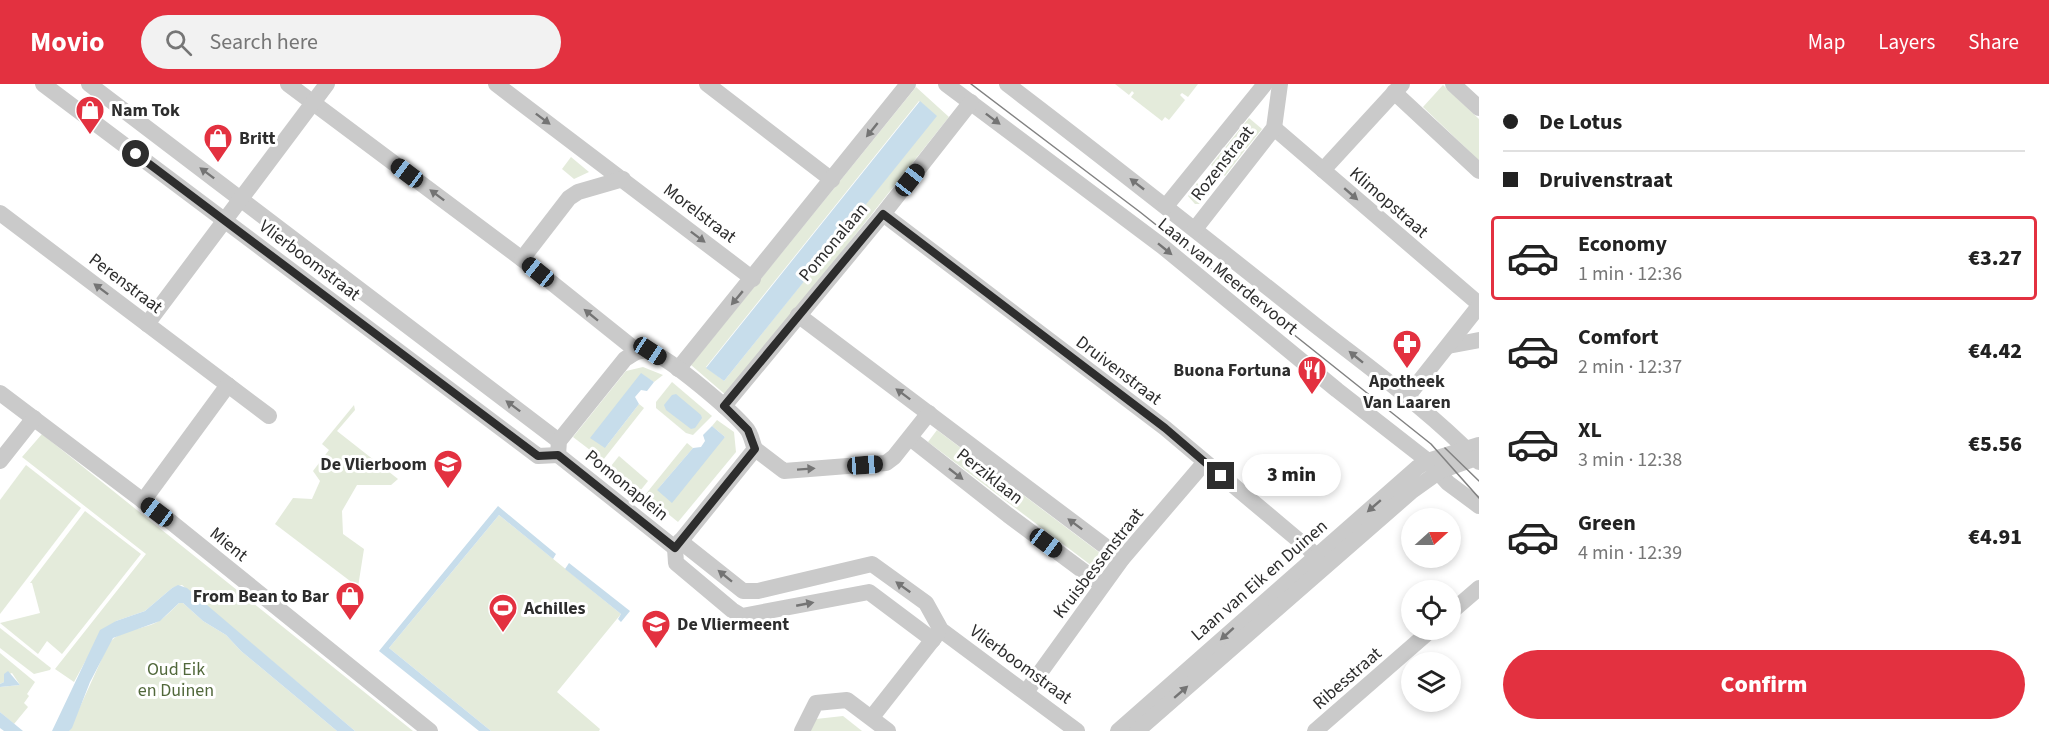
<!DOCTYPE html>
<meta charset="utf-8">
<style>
:root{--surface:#fff;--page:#f2f2f2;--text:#222;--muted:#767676;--line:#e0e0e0;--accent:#e33140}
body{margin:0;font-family:"Source Sans 3",sans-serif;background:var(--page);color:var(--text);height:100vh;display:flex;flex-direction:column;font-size:22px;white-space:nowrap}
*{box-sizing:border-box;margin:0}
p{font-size:20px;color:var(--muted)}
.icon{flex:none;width:33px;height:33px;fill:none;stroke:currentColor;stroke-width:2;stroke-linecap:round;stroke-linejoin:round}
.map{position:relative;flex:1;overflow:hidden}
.side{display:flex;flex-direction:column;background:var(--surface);width:570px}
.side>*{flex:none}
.guide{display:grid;align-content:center;height:132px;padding:0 24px;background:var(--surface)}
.needle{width:39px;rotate:69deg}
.fabs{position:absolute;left:1401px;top:424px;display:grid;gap:12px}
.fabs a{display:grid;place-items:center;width:60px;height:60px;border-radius:50%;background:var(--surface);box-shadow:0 3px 9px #0003;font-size:30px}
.end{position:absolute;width:27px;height:27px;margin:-14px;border:8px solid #2d2d2d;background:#fff;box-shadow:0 0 0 3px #fff}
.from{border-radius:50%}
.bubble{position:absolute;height:42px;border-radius:21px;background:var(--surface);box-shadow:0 3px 9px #0003;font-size:20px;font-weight:800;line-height:42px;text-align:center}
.car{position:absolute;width:18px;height:36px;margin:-18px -9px;border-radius:8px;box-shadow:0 0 4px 2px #0007;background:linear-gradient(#222 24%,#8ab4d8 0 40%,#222 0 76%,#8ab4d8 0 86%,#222 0)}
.guide b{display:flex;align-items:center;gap:21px;height:57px;font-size:22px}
.guide b+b{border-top:2px solid var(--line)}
.guide i{width:15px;height:15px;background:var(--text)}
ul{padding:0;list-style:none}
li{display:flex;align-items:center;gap:18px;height:84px;margin:0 12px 9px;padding:0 12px;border:3px solid transparent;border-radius:6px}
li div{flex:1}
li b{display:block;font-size:22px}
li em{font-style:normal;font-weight:800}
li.current{border-color:var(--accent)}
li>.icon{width:54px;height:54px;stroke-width:1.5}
.action{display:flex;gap:12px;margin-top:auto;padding:12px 24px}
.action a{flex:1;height:69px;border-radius:36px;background:var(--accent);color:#fff;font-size:24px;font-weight:800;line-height:69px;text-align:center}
header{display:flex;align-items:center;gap:36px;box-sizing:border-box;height:84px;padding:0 30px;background:var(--accent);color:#fff}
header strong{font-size:28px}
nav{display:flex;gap:33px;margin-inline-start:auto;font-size:21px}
.search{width:420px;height:54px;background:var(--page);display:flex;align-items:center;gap:15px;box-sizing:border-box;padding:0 21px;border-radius:33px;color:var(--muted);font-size:22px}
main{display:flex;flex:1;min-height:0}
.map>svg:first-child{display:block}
.green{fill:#e4ebdb;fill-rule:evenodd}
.water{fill:#c7ddeb}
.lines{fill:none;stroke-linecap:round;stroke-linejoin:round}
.minor{stroke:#cacaca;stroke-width:16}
.tram{stroke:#828282;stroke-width:1.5}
.oneway{fill:#747474}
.route{stroke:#2d2d2d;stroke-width:8}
.labels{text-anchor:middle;stroke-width:6;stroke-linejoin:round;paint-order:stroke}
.poi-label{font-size:18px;font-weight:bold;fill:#2d2d2d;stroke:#fff;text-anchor:start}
.street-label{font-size:18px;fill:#2d2d2d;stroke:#fff}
.park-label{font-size:18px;fill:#51683b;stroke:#fff}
</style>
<header>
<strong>Movio</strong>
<div class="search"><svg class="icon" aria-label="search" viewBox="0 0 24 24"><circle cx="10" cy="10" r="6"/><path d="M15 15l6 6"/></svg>Search here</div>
<nav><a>Map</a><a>Layers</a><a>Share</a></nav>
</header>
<main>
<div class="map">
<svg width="1479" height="647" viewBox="0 0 1479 647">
<rect width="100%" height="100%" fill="#fff"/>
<g class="green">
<polygon points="1115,0 1198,0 1188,13 1182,9 1180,11 1185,16 1169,36 1165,33 1162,37 1131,13 1134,9 1132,7 1129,11"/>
<polygon points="1443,1 1479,35 1479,80 1469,67 1423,23"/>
<path d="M916,3L949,33L727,312L691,281ZM919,17L936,32L724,297L706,283Z"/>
<polygon points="1249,34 1262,45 1246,65 1241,57 1236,62 1245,66 1225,92 1211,81"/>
<polygon points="571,73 589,88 574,95 562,85"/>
<polygon points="1197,99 1209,110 1199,120 1195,120 1188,112"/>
<polygon points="643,283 663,291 654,298 641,290 605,364 639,320 644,324 603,376 573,353 626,287"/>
<polygon points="672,298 712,332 693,351 686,349 656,324 656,318"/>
<polygon points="354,321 355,326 337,347 398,395 391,401 357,401 342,427 343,450 364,465 358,503 275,440 293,414 312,415 320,397 313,387 329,366 322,360"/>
<polygon points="717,336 734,348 736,368 678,438 645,411 687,359 693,364 657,406 725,353 712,342"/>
<polygon points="937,346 1104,472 1096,485 928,358"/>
<polygon points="42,350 413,647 355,647 182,501 172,504 145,527 116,537 86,576 74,598 55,585 146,470 22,373"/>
<polygon points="619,372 648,397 640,407 611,382"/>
<polygon points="26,381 81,424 0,530 0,416"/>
<polygon points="85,427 141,470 62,570 47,557 38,570 0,539 40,529 32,499 30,499"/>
<polygon points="499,431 621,530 557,608 600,645 599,647 491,647 389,564"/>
<path d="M179,519H183L203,537L226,551L241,567L337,647H69L109,559C120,546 138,546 153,540C163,536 171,527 179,519Z"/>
<polygon points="0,544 51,584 50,586 34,590 0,564"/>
<polygon points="0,569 35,598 27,610 29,612 24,619 28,623 14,640 0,628 0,603 20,601 12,589 4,592 4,598 0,600"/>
<polygon points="843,632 862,647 810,647 816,635"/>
</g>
<g class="water">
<polygon points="920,17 937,32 724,297 706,284"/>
<polygon points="641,289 654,298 647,307 641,306 635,313 639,320 605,364 590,354"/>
<polygon points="676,310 701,331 702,334 695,344 691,345 666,326 664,321 672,311"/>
<polygon points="712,342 725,353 672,419 657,406 693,364 701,363 705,357 703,351"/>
<polygon points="498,422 556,470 553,475 499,431 389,564 491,647 479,647 379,567"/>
<polygon points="569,479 630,527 621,538 618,535 621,530 565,485"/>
<polygon points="178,501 187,504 355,647 337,647 241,567 226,551 203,537 183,519 179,519 160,537 113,554 90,598 72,644 69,647 52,647 100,546 116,537 145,527 172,504"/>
<polygon points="8,587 20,601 0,603 0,600 4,598 4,590"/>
<polygon points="0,628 23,647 4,647 0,644"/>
</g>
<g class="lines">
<g class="minor">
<polyline points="43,0 538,372 558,371"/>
<polyline points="89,0 559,357"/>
<polyline points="288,0 522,175 637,267"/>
<polyline points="496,0 753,195"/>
<polyline points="707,0 832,96"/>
<polyline points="946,0 1162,162 1337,306 1428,377 1448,399 1479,422"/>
<path d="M1007,0C1111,79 1213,160 1315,241C1371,285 1430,327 1479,378"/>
<polyline points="1453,0 1479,24"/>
<polyline points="1394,8 1479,87"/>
<polyline points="1274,44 1479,220"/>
<polyline points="1323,86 1402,0"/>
<polyline points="1166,122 1265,0"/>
<polyline points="0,129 269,332"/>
<polyline points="883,130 1165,344 1309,465 1325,482"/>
<polyline points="1195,145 1274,44 1280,0"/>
<polyline points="522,175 569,114 578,108 623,95"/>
<polyline points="798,231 1122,475"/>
<polyline points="147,240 327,0"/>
<polyline points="1448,262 1479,256"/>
<polyline points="678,285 908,0"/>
<polyline points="0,309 171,438 430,647"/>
<polyline points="1407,313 1479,222"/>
<polyline points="724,322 883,130 971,18"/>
<polyline points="910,354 1008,431 1102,501"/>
<polyline points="755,365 784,387 886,379 894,373 929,329"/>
<polyline points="0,377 34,334"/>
<polyline points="143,417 228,301"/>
<polyline points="680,457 743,507 758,507 872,480 926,519 941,546 1077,647"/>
<path d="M675,464L558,371L559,357L625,275C633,270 640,264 651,268C671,275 731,326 746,344C751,349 752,358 755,365"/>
<polyline points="675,464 676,479 732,526 742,532 869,508 933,556"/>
<polyline points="675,464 755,365"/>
<polyline points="1450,529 1479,504"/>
<polyline points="1026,608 1122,475 1205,378"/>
<polyline points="872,633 938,549"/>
<polyline points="802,647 816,619 847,616 888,647"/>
<polyline points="1118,647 1418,383 1428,377 1479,361"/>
<polyline points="1137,647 1412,407 1440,387 1479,373"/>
<polyline points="1315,647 1431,546"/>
</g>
<g class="tram">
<polyline points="971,0 1140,128 1431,360 1479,414"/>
<polyline points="1445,364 1479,397"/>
</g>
</g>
<defs><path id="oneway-solid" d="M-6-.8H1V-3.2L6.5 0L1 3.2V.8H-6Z" transform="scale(1.5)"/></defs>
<g class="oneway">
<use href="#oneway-solid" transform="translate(543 35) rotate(37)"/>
<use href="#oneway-solid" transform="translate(993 35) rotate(37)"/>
<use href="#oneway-solid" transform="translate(872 46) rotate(129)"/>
<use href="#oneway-solid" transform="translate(207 89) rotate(-143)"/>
<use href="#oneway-solid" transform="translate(1137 100) rotate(-142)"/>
<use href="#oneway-solid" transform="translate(1351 110) rotate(41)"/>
<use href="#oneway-solid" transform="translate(437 111) rotate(-143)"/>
<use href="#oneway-solid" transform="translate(698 153) rotate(37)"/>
<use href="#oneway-solid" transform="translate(1165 165) rotate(39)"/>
<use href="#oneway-solid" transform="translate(101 205) rotate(-143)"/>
<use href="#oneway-solid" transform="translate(737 214) rotate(130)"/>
<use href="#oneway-solid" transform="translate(591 231) rotate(-141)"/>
<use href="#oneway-solid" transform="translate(1356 273) rotate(-141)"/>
<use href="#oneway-solid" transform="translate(903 310) rotate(-143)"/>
<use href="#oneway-solid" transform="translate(513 322) rotate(-143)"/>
<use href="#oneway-solid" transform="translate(806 385) rotate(-4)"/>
<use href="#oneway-solid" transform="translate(956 390) rotate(38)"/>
<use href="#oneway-solid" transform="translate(1374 422) rotate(139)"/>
<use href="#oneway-solid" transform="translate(1075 440) rotate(-143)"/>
<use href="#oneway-solid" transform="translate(725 492) rotate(-141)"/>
<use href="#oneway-solid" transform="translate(903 503) rotate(-144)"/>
<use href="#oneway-solid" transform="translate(805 520) rotate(-11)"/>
<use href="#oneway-solid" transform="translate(1227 550) rotate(138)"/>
<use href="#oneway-solid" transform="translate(1181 608) rotate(-41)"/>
</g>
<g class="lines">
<polyline class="route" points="136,70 538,372 558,371 675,464 755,365 748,346 724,322 883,130 1165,344 1221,392"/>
</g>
<defs>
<g id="shop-pin" transform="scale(1.5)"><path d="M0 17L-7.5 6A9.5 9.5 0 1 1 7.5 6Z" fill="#e33140" stroke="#fff"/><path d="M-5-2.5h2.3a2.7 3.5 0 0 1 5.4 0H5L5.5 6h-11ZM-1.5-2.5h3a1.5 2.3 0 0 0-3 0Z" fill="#fff"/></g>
<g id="pharmacy-pin" transform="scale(1.5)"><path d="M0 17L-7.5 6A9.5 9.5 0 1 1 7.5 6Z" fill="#e33140" stroke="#fff"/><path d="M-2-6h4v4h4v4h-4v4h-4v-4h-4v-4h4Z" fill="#fff"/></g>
<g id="restaurant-pin" transform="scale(1.5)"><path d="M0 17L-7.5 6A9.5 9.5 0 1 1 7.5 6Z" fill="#e33140" stroke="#fff"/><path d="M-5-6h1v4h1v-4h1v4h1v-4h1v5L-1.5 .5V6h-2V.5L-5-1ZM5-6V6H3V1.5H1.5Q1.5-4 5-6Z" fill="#fff"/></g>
<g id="school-pin" transform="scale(1.5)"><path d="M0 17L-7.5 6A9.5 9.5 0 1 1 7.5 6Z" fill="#e33140" stroke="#fff"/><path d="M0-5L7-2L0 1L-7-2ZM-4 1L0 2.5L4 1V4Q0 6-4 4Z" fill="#fff"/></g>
<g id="stadium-pin" transform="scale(1.5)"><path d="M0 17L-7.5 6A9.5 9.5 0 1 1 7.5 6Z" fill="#e33140" stroke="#fff"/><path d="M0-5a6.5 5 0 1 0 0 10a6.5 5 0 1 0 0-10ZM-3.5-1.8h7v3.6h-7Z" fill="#fff"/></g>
</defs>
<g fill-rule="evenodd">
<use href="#shop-pin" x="90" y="26"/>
<use href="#shop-pin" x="218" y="54"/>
<use href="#pharmacy-pin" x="1407" y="260"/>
<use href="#restaurant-pin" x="1312" y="286"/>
<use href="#school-pin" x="448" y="380"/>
<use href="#shop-pin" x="350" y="512"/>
<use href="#stadium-pin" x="503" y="524"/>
<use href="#school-pin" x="656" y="540"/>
</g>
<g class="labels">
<g class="poi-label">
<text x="111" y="32">Nam Tok</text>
<text x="239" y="60">Britt</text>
<text x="1291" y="292" text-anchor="end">Buona Fortuna</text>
<text x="1407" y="303" text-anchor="middle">Apotheek<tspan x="1407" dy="21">Van Laaren</tspan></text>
<text x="427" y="386" text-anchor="end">De Vlierboom</text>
<text x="329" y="518" text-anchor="end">From Bean to Bar</text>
<text x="524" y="530">Achilles</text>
<text x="677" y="546">De Vliermeent</text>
</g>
<g class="street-label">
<text transform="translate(1222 79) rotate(-52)" y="6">Rozenstraat</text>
<text transform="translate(1389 118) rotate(41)" y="6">Klimopstraat</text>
<text transform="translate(700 129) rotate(37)" y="6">Morelstraat</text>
<text transform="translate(833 158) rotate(-50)" y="6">Pomonalaan</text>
<text transform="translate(310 176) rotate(37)" y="6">Vlierboomstraat</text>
<text transform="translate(1228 192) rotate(39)" y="6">Laan van Meerdervoort</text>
<text transform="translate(126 199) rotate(37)" y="6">Perenstraat</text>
<text transform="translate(1119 286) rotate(37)" y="6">Druivenstraat</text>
<text transform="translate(990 392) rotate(38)" y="6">Perziklaan</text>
<text transform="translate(627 401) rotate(39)" y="6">Pomonaplein</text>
<text transform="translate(229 460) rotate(39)" y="6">Mient</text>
<text transform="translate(1098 479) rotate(-52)" y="6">Kruisbessenstraat</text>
<text transform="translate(1259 496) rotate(-41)" y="6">Laan van Eik en Duinen</text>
<text transform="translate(1021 580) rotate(36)" y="6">Vlierboomstraat</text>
<text transform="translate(1347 594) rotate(-41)" y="6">Ribesstraat</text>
</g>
<g class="park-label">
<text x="176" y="591">Oud Eik<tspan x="176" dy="21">en Duinen</tspan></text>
</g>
</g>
</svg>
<div class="fabs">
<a><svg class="needle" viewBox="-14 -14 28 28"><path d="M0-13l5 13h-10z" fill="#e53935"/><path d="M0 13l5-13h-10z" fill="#767676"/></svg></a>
<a><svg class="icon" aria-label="locate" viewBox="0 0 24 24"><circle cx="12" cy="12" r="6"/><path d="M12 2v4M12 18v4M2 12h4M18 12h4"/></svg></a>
<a><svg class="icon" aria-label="layers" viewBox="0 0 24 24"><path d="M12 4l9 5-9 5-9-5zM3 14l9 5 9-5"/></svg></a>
</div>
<i class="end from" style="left:136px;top:70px"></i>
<i class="end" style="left:1221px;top:392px"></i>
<div class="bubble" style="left:1242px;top:370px;width:99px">3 min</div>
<i class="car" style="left:407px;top:89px;rotate:307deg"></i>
<i class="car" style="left:910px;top:96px;rotate:38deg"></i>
<i class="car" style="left:538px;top:188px;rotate:309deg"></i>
<i class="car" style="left:650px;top:267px;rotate:123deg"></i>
<i class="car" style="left:865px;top:381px;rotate:86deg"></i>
<i class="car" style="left:157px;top:428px;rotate:307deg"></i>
<i class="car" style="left:1046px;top:459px;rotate:127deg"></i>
</div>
<section class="side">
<div class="guide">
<b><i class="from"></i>De Lotus</b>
<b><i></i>Druivenstraat</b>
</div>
<ul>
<li class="current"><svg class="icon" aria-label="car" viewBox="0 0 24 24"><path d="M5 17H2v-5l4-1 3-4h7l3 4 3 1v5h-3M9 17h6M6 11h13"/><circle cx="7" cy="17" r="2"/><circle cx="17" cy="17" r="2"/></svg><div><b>Economy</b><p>1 min · 12:36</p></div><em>€3.27</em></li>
<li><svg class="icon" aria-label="car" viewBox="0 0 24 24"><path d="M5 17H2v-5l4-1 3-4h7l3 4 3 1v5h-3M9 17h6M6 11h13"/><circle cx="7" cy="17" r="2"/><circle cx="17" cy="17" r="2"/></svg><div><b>Comfort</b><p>2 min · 12:37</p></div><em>€4.42</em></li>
<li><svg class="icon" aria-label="car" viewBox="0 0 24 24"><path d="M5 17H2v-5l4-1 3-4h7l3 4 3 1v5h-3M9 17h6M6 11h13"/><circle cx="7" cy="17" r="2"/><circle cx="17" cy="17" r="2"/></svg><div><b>XL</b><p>3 min · 12:38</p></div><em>€5.56</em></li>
<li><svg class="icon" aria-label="car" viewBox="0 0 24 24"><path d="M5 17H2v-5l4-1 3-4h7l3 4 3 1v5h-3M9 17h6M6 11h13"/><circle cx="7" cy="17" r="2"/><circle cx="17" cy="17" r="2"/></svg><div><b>Green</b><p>4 min · 12:39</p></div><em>€4.91</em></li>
</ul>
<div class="action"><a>Confirm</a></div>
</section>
</main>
